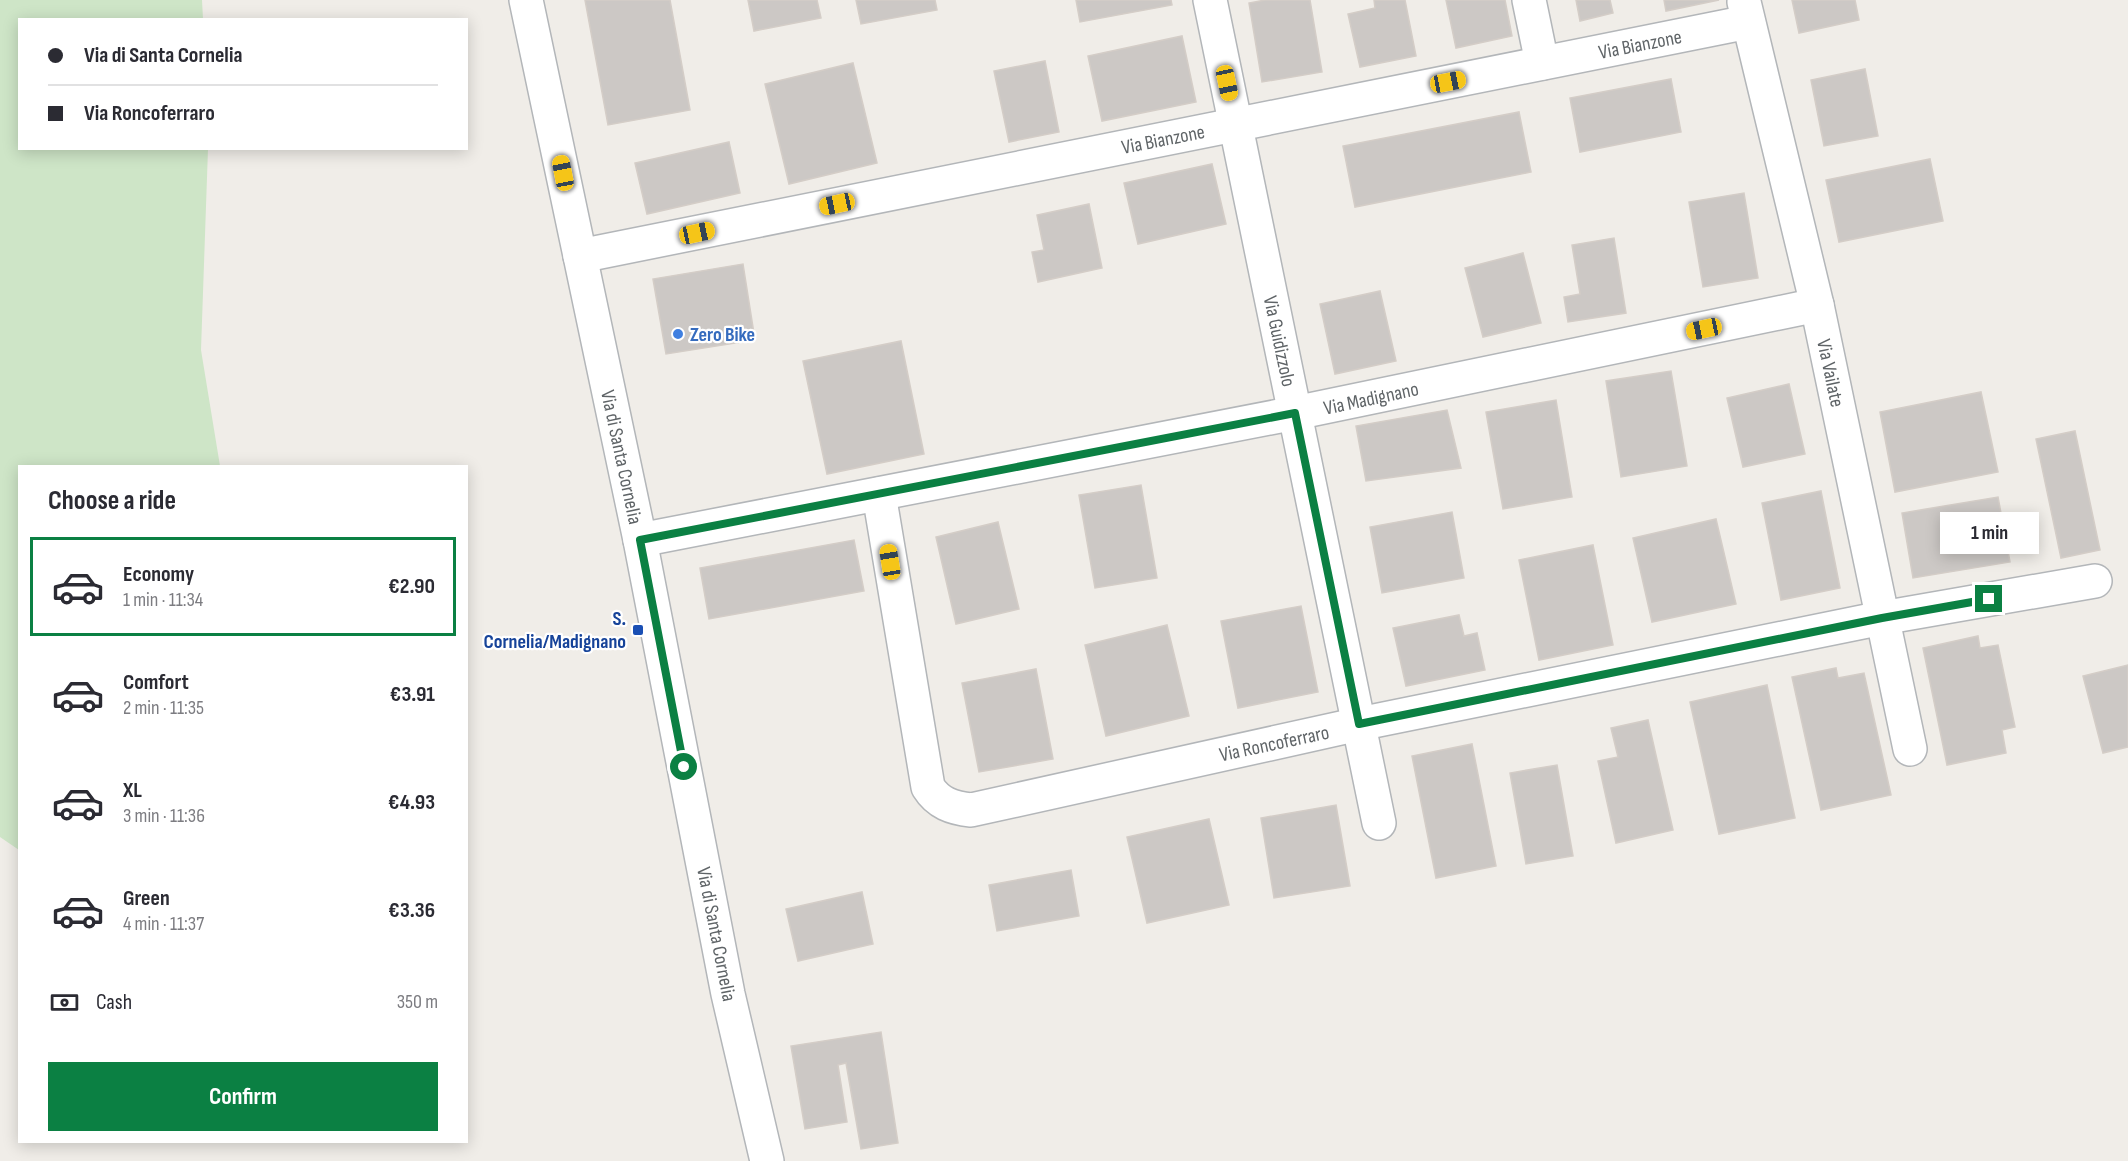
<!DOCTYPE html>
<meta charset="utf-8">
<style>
:root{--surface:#fff;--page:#f2f2f3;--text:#2b2b33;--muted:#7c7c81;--line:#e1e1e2;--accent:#0b8043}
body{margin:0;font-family:"Sofia Sans Condensed",sans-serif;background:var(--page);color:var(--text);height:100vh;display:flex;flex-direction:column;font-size:22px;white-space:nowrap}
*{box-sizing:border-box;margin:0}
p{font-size:20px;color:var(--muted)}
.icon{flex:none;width:33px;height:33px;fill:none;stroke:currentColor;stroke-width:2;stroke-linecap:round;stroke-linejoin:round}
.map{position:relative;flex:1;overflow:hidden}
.drawer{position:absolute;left:18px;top:465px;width:450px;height:678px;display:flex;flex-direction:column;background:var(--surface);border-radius:0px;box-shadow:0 3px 15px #0003}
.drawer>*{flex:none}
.guide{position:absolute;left:18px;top:18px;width:450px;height:132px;border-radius:0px;box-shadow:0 3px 15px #0003;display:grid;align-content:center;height:132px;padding:0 30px;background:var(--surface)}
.end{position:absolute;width:27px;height:27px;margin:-14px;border:8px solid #0b8043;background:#fff;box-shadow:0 0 0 3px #fff}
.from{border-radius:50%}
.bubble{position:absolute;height:42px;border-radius:0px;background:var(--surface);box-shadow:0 3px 15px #0003;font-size:20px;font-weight:700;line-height:42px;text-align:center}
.car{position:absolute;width:18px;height:36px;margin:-18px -9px;border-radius:8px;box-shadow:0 0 4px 2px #0007;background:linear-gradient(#f5c518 24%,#345 0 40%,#f5c518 0 76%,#345 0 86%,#f5c518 0)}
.guide b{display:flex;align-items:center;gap:21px;height:57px;font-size:22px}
.guide b+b{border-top:2px solid var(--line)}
.guide i{width:15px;height:15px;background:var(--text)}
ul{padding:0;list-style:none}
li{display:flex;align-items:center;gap:18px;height:99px;margin:0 12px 9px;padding:0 18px;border:3px solid transparent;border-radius:0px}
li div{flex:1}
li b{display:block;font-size:22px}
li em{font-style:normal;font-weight:700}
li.current{border-color:var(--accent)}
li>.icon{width:54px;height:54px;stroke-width:1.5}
h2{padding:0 30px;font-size:27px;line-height:72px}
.pay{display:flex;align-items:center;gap:15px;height:66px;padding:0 30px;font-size:22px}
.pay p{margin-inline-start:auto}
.primary-button{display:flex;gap:12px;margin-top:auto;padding:12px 30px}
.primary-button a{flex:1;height:69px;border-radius:0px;background:var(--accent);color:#fff;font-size:24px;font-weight:700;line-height:69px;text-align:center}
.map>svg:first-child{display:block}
.green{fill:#cee5c7}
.building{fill:#ccc8c5;stroke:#d4cdc7;stroke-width:1.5}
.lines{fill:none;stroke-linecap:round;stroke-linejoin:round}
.minor-casing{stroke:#b3b6b9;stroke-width:36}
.tertiary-casing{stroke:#b3b6b9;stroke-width:36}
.minor{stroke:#fff;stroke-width:33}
.tertiary{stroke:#fff;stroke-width:33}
.route{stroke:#0b8043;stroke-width:8}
.shop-dot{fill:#3f7fe0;stroke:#fff;stroke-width:2}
.transit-dot{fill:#1a4fb4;stroke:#fff;stroke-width:2}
.labels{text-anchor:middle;stroke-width:4.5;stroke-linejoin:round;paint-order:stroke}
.street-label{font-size:20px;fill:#5f6467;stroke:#fff}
.shop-label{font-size:20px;font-weight:bold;fill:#366cbe;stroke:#fff;text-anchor:start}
.transit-label{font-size:20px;font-weight:bold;fill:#164399;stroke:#fff;text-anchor:end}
</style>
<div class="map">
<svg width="2128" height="1161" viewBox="0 0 2128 1161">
<rect width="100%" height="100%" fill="#f0ede8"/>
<polygon class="green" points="0,0 202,0 203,19 20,20 20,148 208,149 201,350 220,466 20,466 19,850 0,837"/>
<g class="building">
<polygon points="585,0 670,0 690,110 608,125"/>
<polygon points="748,0 817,0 821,18 754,31"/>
<polygon points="856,0 935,0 937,10 861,24"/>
<polygon points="1076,0 1171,0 1172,5 1080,22"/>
<polygon points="1265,0 1310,0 1322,72 1262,82 1249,3"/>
<polygon points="1374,0 1405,0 1416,56 1360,67 1348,14 1375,8"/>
<polygon points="1446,0 1505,0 1512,36 1456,48"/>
<polygon points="1576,0 1610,0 1613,13 1580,21"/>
<polygon points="1664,0 1719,0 1666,11"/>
<polygon points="1792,0 1855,0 1859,20 1799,33"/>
<polygon points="1182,36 1196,102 1102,121 1088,56"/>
<polygon points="1045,61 1059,132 1009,142 994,71"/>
<polygon points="853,63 877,163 789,184 765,84"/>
<polygon points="1865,69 1878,136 1824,146 1811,80"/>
<polygon points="1671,79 1681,132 1580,152 1570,98"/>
<polygon points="1519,112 1531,172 1355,207 1343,146"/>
<polygon points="729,142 740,193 647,214 635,163"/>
<polygon points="1930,159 1943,221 1839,242 1826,180"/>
<polygon points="1212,164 1226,224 1138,244 1124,183"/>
<polygon points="1744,193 1758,278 1703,287 1689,202"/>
<polygon points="1089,204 1102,268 1038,282 1032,252 1044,250 1037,215"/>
<polygon points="1614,238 1626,313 1568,322 1564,297 1580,294 1572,245"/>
<polygon points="1523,253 1541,323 1483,337 1465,268"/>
<polygon points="743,264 755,340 666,354 653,279"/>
<polygon points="1380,291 1396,361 1335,374 1320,304"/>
<polygon points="901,341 924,454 827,474 803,361"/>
<polygon points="1671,371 1687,466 1621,477 1606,381"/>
<polygon points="1789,384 1805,454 1743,467 1727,398"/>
<polygon points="1981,392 1998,472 1895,492 1880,412"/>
<polygon points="1556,400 1572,497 1503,509 1486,412"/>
<polygon points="1447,410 1461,468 1366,481 1356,426"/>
<polygon points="2075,431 2100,550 2061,558 2036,439"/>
<polygon points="1141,485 1157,578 1095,588 1079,495"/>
<polygon points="1821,491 1840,588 1781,600 1762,503"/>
<polygon points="1998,497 2010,562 1913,578 1902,513"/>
<polygon points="1452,512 1464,578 1382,593 1370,527"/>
<polygon points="1716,519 1736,604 1652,622 1633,538"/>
<polygon points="998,522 1019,609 956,624 936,537"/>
<polygon points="854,540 864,591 709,619 700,568"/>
<polygon points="1593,545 1613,645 1539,660 1519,560"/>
<polygon points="1301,606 1318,692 1238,708 1221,621"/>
<polygon points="1459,615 1464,636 1477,633 1485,670 1406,686 1393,628"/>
<polygon points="1167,625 1189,716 1106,736 1085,645"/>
<polygon points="1978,636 1980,648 1998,645 2015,727 2002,730 2006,753 1947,765 1923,648"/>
<polygon points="2128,665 2128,747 2103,753 2083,676"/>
<polygon points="1836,668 1838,678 1864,673 1891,795 1821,810 1792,677"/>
<polygon points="1036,669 1053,759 979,772 962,683"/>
<polygon points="1767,685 1795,818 1719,834 1690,702"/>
<polygon points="1648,720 1673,830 1616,843 1598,761 1618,757 1611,728"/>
<polygon points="1472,744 1496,866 1436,878 1412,756"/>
<polygon points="1557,765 1573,856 1526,864 1510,773"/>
<polygon points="1336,805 1350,886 1274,898 1261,818"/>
<polygon points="1209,819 1229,905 1147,923 1127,837"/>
<polygon points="1071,870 1079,916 997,931 989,885"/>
<polygon points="862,892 873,944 798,961 786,909"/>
<polygon points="881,1032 898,1143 861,1149 846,1063 838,1065 847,1122 805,1129 791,1046"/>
</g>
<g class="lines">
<g class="minor-casing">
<g id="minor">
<polyline points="1210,0 1379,823"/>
<polyline points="1529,0 1542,63"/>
<polyline points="1744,2 1817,305 1910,749"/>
<polyline points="580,256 1748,22"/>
<path d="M879,494L928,787C938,803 952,808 971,810L1359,724L1882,618L2095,581"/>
<polyline points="640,540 1295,413 1817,305"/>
</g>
</g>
<g class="tertiary-casing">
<polyline id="tertiary" points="526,0 640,540 728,994 767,1161"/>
</g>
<use href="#minor" class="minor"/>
<use href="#tertiary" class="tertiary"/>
</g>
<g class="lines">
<polyline class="route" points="684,767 640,540 1295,413 1359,724 1882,618 1989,599"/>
</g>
<circle class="shop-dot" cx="678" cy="334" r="6"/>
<rect class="transit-dot" x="632" y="624" width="12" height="12" rx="3"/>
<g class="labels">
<g class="street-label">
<text transform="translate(1640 44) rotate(-11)" y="7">Via Bianzone</text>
<text transform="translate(1163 139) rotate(-11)" y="7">Via Bianzone</text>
<text transform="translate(1280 341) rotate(78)" y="7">Via Guidizzolo</text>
<text transform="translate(1831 373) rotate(78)" y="7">Via Vailate</text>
<text transform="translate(1371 398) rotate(-12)" y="7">Via Madignano</text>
<text transform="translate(622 457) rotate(78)" y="7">Via di Santa Cornelia</text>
<text transform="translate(1274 743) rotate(-12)" y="7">Via Roncoferraro</text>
<text transform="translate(717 934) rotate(79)" y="7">Via di Santa Cornelia</text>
</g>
<g class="shop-label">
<text x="690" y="341">Zero Bike</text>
</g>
<g class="transit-label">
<text x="626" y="625">S.<tspan x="626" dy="23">Cornelia/Madignano</tspan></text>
</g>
</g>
</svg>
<i class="end from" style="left:684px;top:767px"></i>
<i class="end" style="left:1989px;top:599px"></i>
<div class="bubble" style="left:1940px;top:512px;width:99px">1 min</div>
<i class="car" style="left:1448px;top:82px;rotate:79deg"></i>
<i class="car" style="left:1227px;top:83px;rotate:168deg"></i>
<i class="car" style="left:563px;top:173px;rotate:349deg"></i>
<i class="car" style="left:837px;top:204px;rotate:258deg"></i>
<i class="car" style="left:697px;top:233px;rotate:78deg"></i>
<i class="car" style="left:1704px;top:329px;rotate:258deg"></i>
<i class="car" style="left:890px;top:562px;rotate:351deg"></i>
<div class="guide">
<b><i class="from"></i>Via di Santa Cornelia</b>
<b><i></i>Via Roncoferraro</b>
</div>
<section class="drawer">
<h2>Choose a ride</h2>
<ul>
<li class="current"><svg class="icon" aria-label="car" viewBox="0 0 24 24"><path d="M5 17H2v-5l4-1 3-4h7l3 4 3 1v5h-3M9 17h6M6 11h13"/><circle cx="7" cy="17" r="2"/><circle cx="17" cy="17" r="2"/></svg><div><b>Economy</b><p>1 min · 11:34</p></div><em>€2.90</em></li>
<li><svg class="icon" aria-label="car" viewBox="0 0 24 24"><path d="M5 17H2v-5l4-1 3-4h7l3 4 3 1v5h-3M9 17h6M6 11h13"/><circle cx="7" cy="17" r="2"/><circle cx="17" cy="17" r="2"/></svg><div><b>Comfort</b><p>2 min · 11:35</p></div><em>€3.91</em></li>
<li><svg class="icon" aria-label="car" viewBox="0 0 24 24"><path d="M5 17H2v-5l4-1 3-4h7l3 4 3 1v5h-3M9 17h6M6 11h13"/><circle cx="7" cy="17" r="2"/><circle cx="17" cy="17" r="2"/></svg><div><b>XL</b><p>3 min · 11:36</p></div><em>€4.93</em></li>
<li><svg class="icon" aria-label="car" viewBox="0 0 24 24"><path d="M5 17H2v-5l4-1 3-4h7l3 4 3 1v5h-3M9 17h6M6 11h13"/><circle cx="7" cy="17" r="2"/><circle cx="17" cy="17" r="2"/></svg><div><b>Green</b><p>4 min · 11:37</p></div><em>€3.36</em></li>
</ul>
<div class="pay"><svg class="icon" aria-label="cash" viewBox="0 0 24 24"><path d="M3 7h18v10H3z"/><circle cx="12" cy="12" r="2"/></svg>Cash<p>350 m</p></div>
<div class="primary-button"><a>Confirm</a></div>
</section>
</div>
